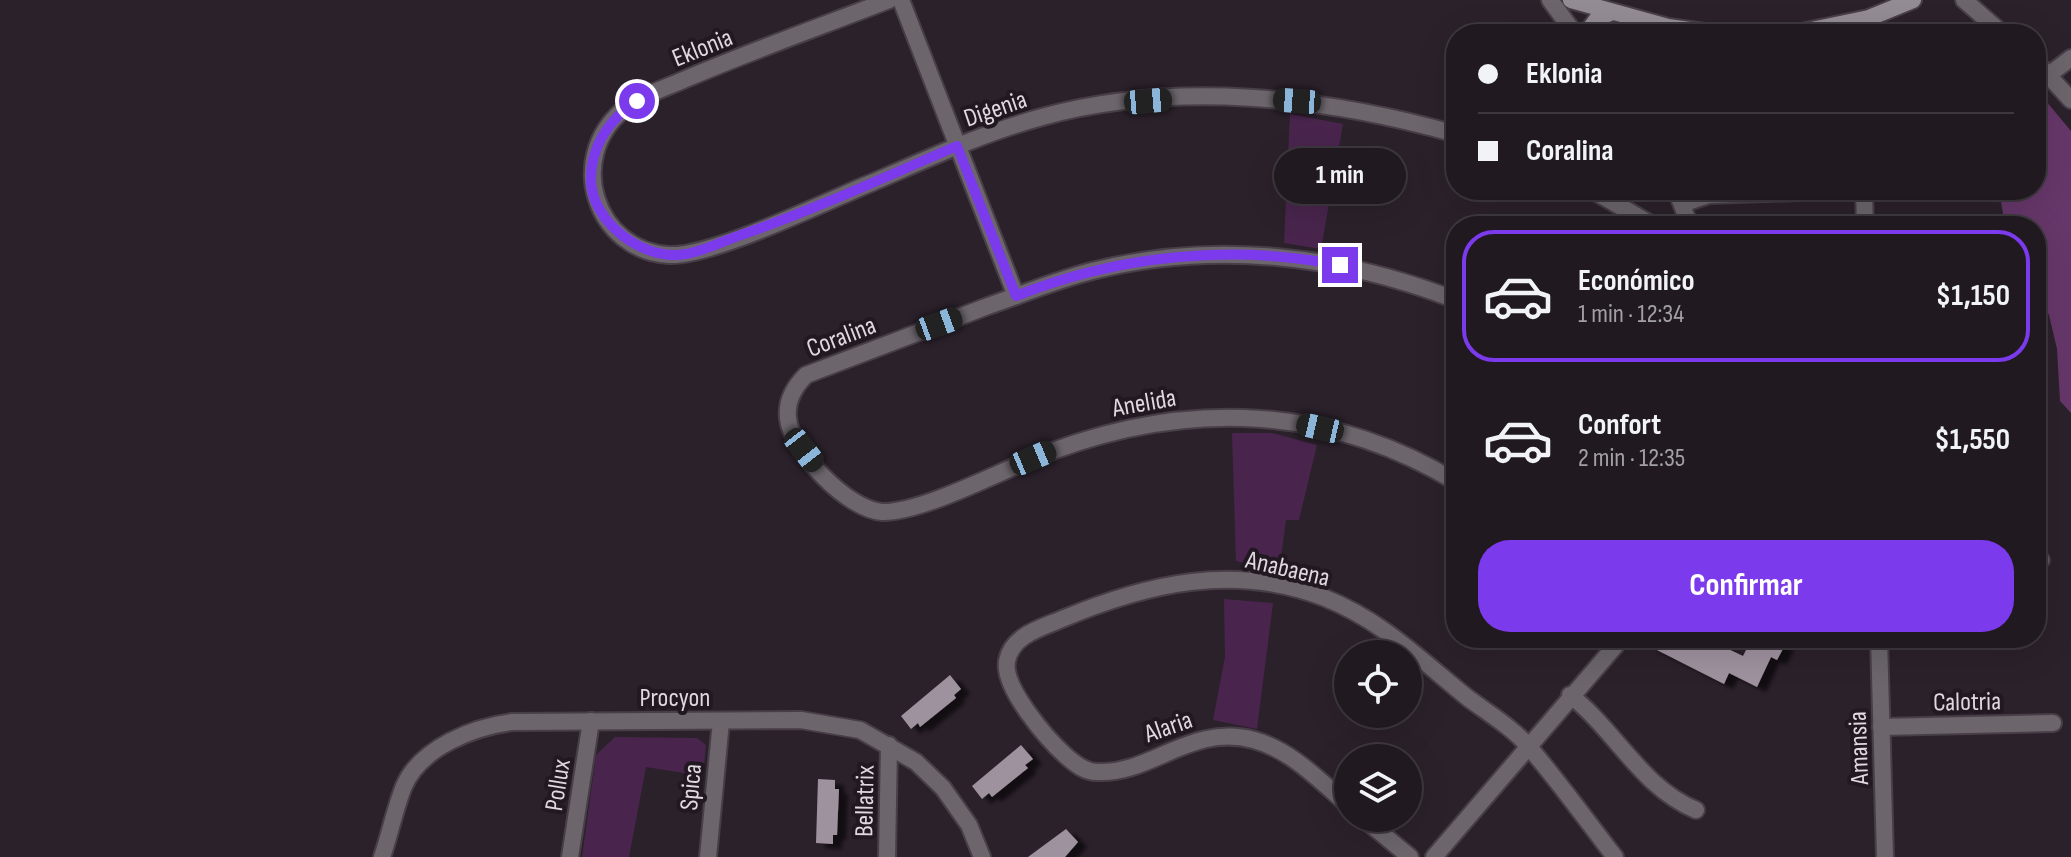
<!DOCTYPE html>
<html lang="es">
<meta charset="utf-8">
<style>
:root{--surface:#201920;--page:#282229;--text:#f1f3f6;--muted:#a2a0a5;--line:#3d383e;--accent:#7c3aed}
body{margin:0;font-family:"Sofia Sans Condensed",sans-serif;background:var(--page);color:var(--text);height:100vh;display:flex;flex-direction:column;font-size:30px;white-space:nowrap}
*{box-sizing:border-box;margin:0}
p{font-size:26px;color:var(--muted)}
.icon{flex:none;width:44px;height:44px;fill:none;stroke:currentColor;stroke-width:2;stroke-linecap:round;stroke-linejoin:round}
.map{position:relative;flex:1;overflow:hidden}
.panel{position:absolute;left:1446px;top:216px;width:600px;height:432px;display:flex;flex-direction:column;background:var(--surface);border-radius:32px;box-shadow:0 8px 32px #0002,0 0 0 2px var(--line)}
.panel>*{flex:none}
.banner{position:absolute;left:1446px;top:24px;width:600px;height:176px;border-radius:32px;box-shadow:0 8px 32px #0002,0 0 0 2px var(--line);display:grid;align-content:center;height:176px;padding:0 32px;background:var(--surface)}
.controls{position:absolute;left:1334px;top:640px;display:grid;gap:16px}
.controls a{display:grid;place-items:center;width:88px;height:88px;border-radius:50%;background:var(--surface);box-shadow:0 8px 32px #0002,0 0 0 2px var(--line);font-size:40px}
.end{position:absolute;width:36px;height:36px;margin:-18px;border:10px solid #7c3aed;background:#fff;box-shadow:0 0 0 4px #fff}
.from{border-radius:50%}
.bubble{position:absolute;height:56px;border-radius:28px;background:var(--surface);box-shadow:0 8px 32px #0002,0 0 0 2px var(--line);font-size:26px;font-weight:700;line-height:56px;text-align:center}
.car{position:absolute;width:24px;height:48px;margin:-24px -12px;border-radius:10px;box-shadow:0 0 6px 2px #0007;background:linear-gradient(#222 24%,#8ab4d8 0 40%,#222 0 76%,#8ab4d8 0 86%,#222 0)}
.banner b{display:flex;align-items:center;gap:28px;height:76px;font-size:30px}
.banner b+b{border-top:2px solid var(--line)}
.banner i{width:20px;height:20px;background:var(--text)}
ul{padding:14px 0 0;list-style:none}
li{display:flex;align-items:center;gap:24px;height:132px;margin:0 16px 12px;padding:0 16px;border:4px solid transparent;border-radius:32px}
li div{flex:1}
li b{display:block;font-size:30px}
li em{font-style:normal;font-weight:700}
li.active{border-color:var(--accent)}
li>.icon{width:72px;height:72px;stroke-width:1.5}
.cta{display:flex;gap:16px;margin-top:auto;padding:16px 32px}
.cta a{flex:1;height:92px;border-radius:32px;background:var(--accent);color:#fff;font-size:32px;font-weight:700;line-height:92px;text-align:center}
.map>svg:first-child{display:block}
.green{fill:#49254d}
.forest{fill:#66376a}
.building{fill:#9f929f;filter:url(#shadow)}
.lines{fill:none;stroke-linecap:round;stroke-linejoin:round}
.street-casing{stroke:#483e48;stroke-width:20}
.secondary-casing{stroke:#483e48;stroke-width:20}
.street{stroke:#6c666c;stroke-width:16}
.secondary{stroke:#948c94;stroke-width:16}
.route{stroke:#7c3aed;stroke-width:10}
.labels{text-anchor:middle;stroke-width:8;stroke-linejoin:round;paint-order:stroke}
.street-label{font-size:26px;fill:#dfd8df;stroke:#211822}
</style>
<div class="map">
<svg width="2071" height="857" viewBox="0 0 2071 857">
<defs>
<filter id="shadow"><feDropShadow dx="9" dy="5" stdDeviation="2" flood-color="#0009"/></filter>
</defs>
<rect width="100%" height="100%" fill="#2b212b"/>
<g class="green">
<polygon points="1290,114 1343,124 1321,249 1284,243"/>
<polygon points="1232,433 1272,433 1317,445 1299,520 1286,520 1279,572 1236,561"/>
<polygon points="1224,599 1273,603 1257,729 1213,720 1225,657"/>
<polygon points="615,737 697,738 706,745 703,776 646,767 629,857 582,857 596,755"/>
</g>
<polygon class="forest" points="2036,89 2071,131 2071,413 2060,401 2057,349 2049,315 2036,292 2036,226 2005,226 1999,190 2036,190"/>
<g class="building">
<polygon points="1653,638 1705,638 1743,656 1752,638 1781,638 1779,642 1785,645 1777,660 1771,657 1757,687 1729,673 1724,684 1649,646"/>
<polygon points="950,675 961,689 954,695 956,698 920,727 918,723 911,729 901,716"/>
<polygon points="1021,745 1033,759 1025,765 1028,768 992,797 989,793 982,799 972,786"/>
<polygon points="818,779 835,780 835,789 839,789 837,835 833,835 833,844 816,843"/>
<polygon points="1066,829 1078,842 1065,857 1028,857"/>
</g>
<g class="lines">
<g class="street-casing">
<g id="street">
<path d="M889,0C822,26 754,50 688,78C666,88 641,95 623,110C565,159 596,251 669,255C712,257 827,201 871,183C927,159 983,133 1042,117C1176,80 1325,97 1456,134"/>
<polyline points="901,0 1016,296"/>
<polyline points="1550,0 1575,34"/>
<polyline points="1964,0 2003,34"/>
<polyline points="2036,62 2071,100"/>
<polyline points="2050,74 2071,58"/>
<polyline points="1592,190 1654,226"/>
<polyline points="1676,190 1690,226"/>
<polyline points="1864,190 1865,226"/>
<polyline points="1682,204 1709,195 1858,190"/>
<path d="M1456,300C1340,255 1214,240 1092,271C1056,280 1023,294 988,306C927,329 867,352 806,375C794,387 786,401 788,418C791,451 848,510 882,512C918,513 989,477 1025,462C1169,401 1319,399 1456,482"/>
<polyline points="2036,560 2041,560"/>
<polyline points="1879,638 1885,857"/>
<path d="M1570,695C1616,731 1641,787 1696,810"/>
<polyline points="1881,727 2053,723"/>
<path d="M1348,805C1320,781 1291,750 1254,740C1191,723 1151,775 1097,772C1085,772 1075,764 1066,756C1047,739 1002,687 1007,661C1012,635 1041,628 1062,619C1148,583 1235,563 1325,598C1381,620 1422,661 1468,698C1488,713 1513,728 1529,747C1559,782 1587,821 1615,857"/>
<polyline points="1363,818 1410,857"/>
<path d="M382,857C390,834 395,808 404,786C421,747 474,727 512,722L801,720L860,730L916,762L943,788L969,825L982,857"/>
<polyline points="570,857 591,721"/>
<polyline points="708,857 721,721"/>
<polyline points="887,857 889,745"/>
<polyline points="1434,857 1622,638"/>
</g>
</g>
<g class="secondary-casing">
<g id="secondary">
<polyline points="1571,0 1668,27 1719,34"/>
<polyline points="1586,34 1597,19 1610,13"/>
<polyline points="1792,34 1869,18 1913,0"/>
</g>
</g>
<use href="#street" class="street"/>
<use href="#secondary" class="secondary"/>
</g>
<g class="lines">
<path class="route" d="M637,101C609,119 590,147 591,182C593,221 639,257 677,255C698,254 721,242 741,235C814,210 885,177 957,146L1016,296C1119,255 1231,244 1340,265"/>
</g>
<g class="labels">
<g class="street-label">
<text transform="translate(702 47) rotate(-22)" y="9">Eklonia</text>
<text transform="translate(995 108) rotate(-19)" y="9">Digenia</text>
<text transform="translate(841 336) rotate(-21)" y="9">Coralina</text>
<text transform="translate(1144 402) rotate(-10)" y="9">Anelida</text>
<text transform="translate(1288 568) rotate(13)" y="9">Anabaena</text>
<text x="675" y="706">Procyon</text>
<text transform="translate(1967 701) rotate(-1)" y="9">Calotria</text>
<text transform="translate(1168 726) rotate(-19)" y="9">Alaria</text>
<text transform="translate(1858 748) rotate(-92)" y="9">Amansia</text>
<text transform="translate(557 785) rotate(-81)" y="9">Pollux</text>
<text transform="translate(690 787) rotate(-85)" y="9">Spica</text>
<text transform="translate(864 801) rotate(-89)" y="9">Bellatrix</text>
</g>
</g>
</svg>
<div class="controls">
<a><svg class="icon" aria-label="locate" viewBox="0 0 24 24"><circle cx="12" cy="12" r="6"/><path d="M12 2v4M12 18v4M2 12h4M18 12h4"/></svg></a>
<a><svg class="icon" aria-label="layers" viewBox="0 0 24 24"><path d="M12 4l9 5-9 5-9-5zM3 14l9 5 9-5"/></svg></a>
</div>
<i class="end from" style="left:637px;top:101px"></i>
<i class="end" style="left:1340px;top:265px"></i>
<div class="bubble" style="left:1274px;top:148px;width:132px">1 min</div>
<i class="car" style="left:1148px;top:101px;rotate:85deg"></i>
<i class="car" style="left:1297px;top:101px;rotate:274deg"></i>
<i class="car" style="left:939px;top:324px;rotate:70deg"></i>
<i class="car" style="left:1320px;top:428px;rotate:283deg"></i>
<i class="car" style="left:804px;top:450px;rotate:142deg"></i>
<i class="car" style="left:1033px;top:458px;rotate:67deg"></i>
<div class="banner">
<b><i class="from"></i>Eklonia</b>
<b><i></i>Coralina</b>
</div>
<section class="panel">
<ul>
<li class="active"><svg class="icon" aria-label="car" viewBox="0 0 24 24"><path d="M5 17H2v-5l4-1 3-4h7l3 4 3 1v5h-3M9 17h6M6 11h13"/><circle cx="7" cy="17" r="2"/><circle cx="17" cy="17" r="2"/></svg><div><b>Económico</b><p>1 min · 12:34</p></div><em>$1,150</em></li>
<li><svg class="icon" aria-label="car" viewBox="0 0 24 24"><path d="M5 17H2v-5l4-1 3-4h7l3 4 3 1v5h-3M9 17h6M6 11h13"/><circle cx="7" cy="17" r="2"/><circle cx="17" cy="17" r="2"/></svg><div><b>Confort</b><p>2 min · 12:35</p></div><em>$1,550</em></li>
</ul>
<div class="cta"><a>Confirmar</a></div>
</section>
</div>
